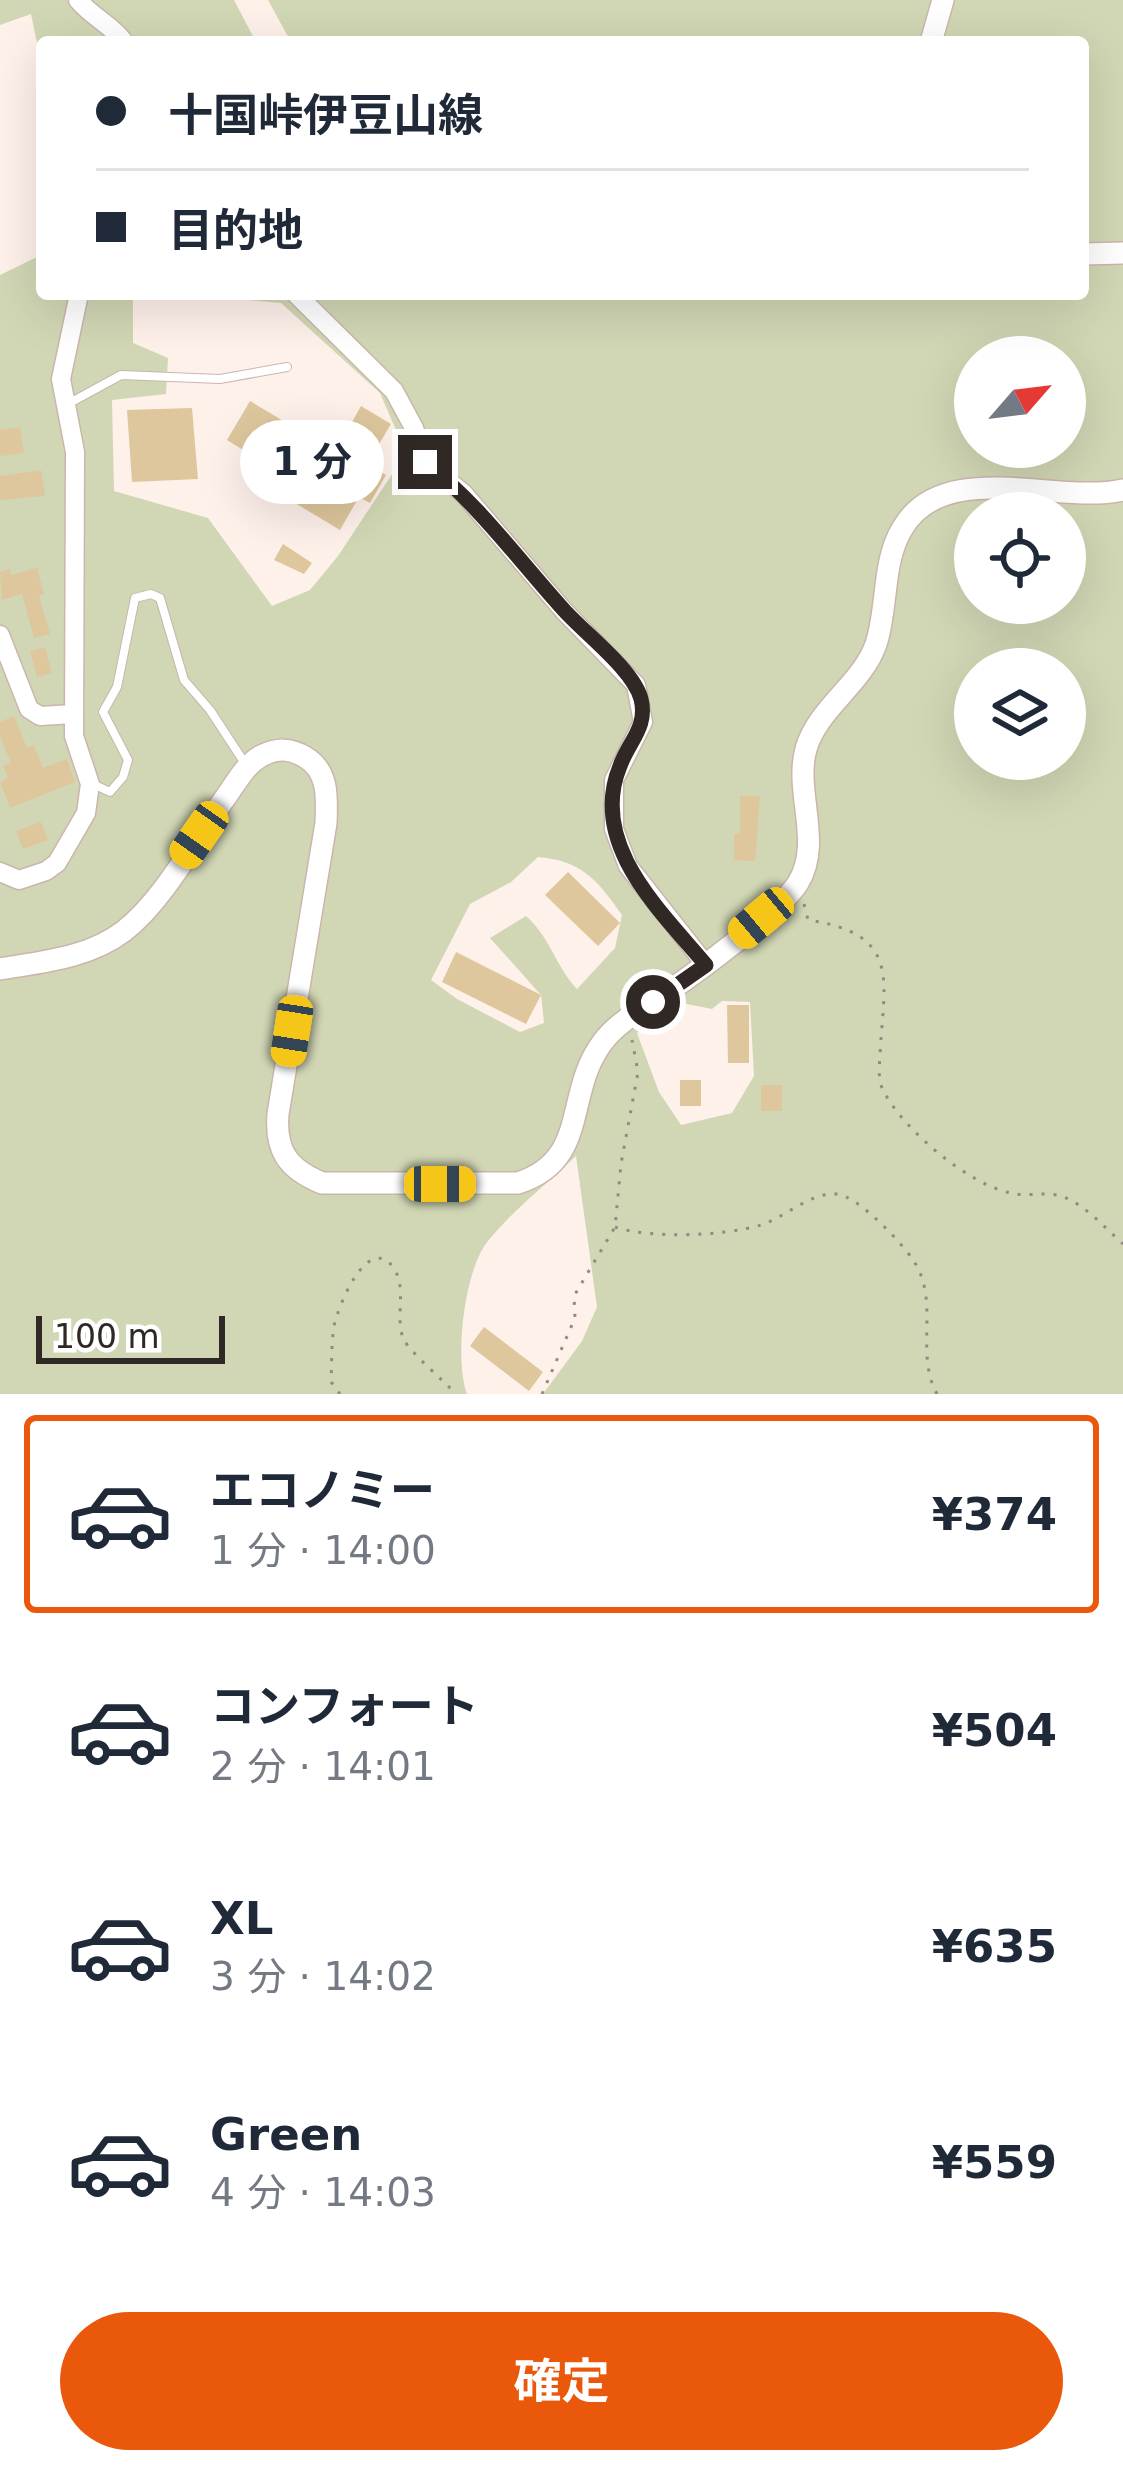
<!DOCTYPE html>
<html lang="ja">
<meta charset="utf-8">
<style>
:root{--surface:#fff;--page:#f2f2f3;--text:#1f2937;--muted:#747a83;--line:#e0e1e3;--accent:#ea580c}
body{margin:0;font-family:"DejaVu Sans","Noto Sans JP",sans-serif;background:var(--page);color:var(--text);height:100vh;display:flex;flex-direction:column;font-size:45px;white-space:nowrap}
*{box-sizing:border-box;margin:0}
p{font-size:39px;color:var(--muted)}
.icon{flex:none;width:66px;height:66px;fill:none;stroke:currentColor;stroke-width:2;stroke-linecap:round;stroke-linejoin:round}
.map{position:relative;height:1394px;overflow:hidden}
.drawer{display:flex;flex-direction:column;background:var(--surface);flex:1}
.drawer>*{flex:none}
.banner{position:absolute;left:36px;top:36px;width:1053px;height:264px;border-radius:12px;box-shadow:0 12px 48px #0002;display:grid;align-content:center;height:264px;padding:0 60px;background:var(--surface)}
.needle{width:78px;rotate:62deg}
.controls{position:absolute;left:954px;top:336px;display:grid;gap:24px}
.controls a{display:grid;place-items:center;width:132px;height:132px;border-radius:50%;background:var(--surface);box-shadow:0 12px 48px #0002;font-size:60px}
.scale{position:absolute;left:36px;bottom:30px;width:189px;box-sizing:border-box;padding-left:12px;border:6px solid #302824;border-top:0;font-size:33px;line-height:42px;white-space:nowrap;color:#302824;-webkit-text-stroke:9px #fff;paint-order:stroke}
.end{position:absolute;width:54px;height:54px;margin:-27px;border:15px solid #302824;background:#fff;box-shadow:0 0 0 6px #fff}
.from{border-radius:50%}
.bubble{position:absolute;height:84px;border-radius:42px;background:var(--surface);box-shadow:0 12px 48px #0002;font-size:39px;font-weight:700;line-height:84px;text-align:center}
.car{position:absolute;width:36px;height:72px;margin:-36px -18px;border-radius:15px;box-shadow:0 0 9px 3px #0007;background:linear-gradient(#f5c518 24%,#345 0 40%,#f5c518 0 76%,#345 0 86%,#f5c518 0)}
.banner b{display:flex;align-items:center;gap:42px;height:114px;font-size:45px}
.banner b+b{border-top:3px solid var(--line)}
.banner i{width:30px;height:30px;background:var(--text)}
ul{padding:21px 0 0;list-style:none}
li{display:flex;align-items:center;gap:36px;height:198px;margin:0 24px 18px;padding:0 36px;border:6px solid transparent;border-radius:12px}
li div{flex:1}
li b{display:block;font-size:45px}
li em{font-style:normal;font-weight:700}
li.active{border-color:var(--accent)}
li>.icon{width:108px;height:108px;stroke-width:1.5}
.primary-button{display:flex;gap:24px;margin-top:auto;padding:24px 60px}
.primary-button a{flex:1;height:138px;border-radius:72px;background:var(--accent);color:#fff;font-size:48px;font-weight:700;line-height:138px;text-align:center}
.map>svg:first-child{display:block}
.green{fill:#d1d6b4;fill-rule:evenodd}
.building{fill:#dec79d}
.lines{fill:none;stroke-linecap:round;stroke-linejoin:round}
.service-casing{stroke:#cbb6ac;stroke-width:10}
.tertiary-casing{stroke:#cbb6ac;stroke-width:21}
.secondary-casing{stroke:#cbb6ac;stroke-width:24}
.path{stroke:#938983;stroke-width:3;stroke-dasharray:3 9;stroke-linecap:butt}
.service{stroke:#fff;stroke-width:8}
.tertiary{stroke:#fff;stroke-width:18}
.secondary{stroke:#fff;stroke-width:21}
.route{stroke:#302824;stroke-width:15}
</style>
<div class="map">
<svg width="1123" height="1394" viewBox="0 0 1123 1394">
<rect width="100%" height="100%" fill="#fef1ea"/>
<g class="green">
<path d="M0,0H234L256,42H157C142,34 66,42 42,42V67L31,14L0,25Z"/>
<path d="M268,0H1123V1394H543L582,1341L597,1307L576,1156C547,1184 513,1210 488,1241C464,1270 454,1359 467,1394H0V275L39,256L42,231V294H133V343L168,358L166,394L112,400L114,491L208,518L272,606L310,590L338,556L406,453L380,393L281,303L249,300L246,294H1083V42H291ZM975,357H1065V447H975ZM975,513H1065V603H975ZM975,669H1065V759H975ZM538,857C583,861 597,880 622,915L615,948L577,989C556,967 550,937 526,916L490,938L541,995L544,1023L520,1032L457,999L431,980L470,904L511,882ZM667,1000L712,1009L722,1001L750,1002L754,1076L732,1113L681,1125L659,1092L637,1033Z"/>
</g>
<g class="building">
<polygon points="250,401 307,435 315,421 343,438 361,406 391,424 367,464 386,475 370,503 359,497 340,530 260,482 269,466 227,440"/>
<polygon points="192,408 198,479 132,482 127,410"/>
<polygon points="20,427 24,453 0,456 0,430"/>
<polygon points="41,470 45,496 0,500 0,476"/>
<polygon points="283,544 312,563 304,574 274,560"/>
<polygon points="37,568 44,594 39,596 50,634 34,638 22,594 2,600 0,572 10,569 11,575"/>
<polygon points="45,647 52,673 37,677 30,651"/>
<polygon points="14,716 27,748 34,745 43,768 67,759 75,782 10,808 0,782 8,778 3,766 11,763 0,736 0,722"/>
<polygon points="740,796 760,796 755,861 734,860 734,834 740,834"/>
<polygon points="41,822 48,840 23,849 16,831"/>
<polygon points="568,872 620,923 598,946 545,895"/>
<polygon points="456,952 541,995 526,1024 442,982"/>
<polygon points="727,1005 749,1005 749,1063 728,1063"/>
<rect x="680" y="1080" width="21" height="26"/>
<rect x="761" y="1085" width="21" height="26"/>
<polygon points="484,1327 543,1372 529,1391 470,1346"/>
</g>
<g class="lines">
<g class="service-casing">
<g id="service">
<polyline points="66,405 121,375 220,379 287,367"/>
<polyline points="95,785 110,792 123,777 128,760 103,712 117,687 135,598 151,594 160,598 184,680 210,710 246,765"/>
</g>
</g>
<g class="tertiary-casing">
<g id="tertiary">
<path d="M78,0C92,17 112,25 124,42"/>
<polyline points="296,294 394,391 414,428 425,462 464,494 564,611 636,685 643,722 614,780 614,829 628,866 706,965"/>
<polyline points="0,635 29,709 40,716 73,714"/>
<polyline points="0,872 19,880 46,871 57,863 86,813 90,784 74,736 75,452 61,379 79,294"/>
</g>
</g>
<g class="secondary-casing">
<g id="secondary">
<polyline points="931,42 943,0"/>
<polyline points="1083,254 1123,253"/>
<path d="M0,969C41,962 89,958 124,931C163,901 196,839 225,798C236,783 245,765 261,756C277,748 290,748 305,757C329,771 327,798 326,823L278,1114C275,1151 288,1169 322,1183H518C590,1160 564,1094 602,1043C617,1022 644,1008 666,993C697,972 779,912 798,883C823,842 794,792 806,749C817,709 863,683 876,644C888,608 882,562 902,529C943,457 1057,505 1123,490"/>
</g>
</g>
<g class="path">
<path d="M804,904L808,920C904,934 883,983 880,1056C879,1068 878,1082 884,1092C904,1130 969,1185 1011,1193C1026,1197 1042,1192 1057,1195C1081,1200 1105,1228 1123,1244"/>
<path d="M615,1227C651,1239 723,1236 761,1225C786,1217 810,1192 837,1194C858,1196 902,1243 913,1260C941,1300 914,1353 937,1394"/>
<path d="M340,1394L331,1382C332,1364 331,1345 334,1326C338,1307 367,1233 393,1267C408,1287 394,1319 404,1340C410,1352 445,1382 456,1394"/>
<polyline points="542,1394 575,1318 574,1296 615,1227 621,1164 638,1072 632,1040"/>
</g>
<use href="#service" class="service"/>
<use href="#tertiary" class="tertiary"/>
<use href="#secondary" class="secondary"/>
</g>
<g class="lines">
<path class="route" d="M425,462C479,505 517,558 563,609C584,633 633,669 641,699C648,727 629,741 620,766C588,844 660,910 706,965L653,1002"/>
</g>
</svg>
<div class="controls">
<a><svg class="needle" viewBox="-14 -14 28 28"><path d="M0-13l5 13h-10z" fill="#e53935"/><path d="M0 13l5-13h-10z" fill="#747a83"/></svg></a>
<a><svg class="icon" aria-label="locate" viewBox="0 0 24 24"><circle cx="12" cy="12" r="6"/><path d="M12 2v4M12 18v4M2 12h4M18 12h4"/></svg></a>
<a><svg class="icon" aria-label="layers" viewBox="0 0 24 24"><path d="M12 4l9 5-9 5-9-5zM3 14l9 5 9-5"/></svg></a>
</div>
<div class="scale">100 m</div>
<i class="end from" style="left:653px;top:1002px"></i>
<i class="end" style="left:425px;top:462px"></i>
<div class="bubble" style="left:240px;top:420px;width:144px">1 分</div>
<i class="car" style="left:199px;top:835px;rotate:215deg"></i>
<i class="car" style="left:761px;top:918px;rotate:230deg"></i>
<i class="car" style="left:292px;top:1031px;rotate:189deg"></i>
<i class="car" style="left:440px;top:1184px;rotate:90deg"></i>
<div class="banner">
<b><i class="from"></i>十国峠伊豆山線</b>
<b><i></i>目的地</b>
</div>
</div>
<section class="drawer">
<ul>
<li class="active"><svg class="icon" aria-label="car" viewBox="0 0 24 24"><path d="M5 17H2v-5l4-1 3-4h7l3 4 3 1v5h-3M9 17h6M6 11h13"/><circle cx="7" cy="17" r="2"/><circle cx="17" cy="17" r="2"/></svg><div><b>エコノミー</b><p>1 分 · 14:00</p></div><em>¥374</em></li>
<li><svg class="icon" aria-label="car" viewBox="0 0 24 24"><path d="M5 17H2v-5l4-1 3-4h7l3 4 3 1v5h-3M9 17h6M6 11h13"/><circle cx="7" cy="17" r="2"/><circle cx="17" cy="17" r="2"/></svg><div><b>コンフォート</b><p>2 分 · 14:01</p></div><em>¥504</em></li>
<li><svg class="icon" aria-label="car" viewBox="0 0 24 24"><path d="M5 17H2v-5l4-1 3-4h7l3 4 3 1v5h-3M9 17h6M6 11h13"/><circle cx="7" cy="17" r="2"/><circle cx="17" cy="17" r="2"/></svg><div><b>XL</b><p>3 分 · 14:02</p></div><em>¥635</em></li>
<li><svg class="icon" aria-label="car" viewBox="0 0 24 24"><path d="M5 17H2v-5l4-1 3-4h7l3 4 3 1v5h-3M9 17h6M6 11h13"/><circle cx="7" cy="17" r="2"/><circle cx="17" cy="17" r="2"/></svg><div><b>Green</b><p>4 分 · 14:03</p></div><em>¥559</em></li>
</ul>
<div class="primary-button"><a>確定</a></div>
</section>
